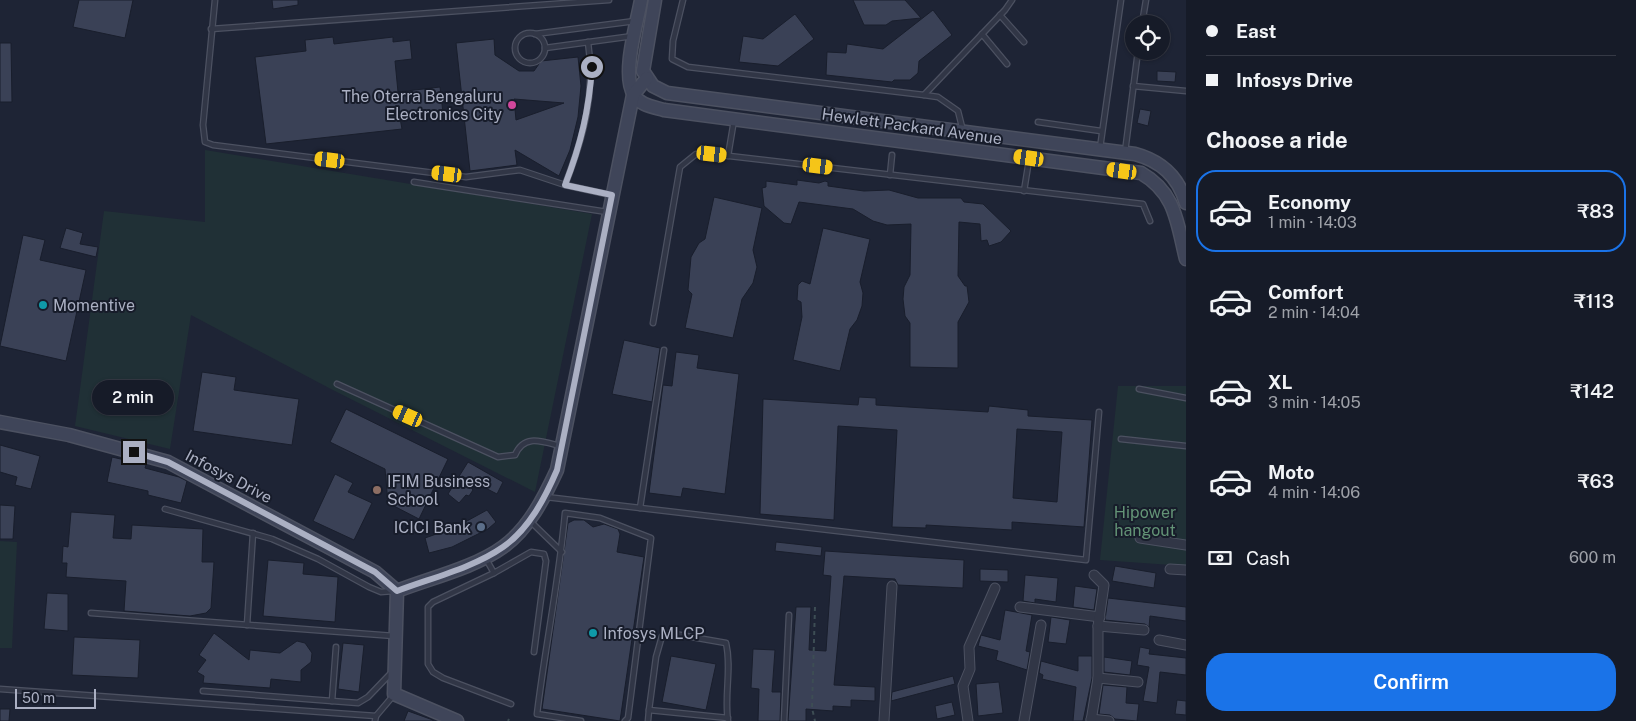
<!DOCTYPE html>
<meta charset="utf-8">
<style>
:root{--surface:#161b28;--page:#1f2430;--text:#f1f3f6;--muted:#9ea1a8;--line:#353945;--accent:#1a73e8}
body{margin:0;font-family:"Public Sans",sans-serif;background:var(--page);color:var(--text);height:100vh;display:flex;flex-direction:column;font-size:19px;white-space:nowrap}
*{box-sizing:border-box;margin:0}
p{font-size:16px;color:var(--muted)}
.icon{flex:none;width:28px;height:28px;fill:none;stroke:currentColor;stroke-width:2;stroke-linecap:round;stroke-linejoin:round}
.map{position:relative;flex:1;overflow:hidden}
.side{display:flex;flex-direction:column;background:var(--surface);width:450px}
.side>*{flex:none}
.hud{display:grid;align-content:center;height:110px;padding:0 20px;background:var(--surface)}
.fabs{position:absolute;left:1125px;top:15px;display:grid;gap:10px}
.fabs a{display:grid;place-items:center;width:45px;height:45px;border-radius:50%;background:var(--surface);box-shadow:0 1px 4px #0004,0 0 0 1px var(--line);font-size:25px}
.scale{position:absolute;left:15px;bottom:12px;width:81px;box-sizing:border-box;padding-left:5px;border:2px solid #abb0c3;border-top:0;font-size:14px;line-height:18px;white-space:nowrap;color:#abb0c3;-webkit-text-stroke:4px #171c2a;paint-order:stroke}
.end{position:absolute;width:22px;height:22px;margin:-11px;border:6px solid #abb0c3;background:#111;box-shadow:0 0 0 2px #111}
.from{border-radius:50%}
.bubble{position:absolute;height:35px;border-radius:18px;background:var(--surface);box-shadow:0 1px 4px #0004,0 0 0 1px var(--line);font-size:16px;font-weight:600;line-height:35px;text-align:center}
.car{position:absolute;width:15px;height:30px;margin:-15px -8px;border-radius:6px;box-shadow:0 0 4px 1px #0007;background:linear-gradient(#f5c518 24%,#345 0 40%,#f5c518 0 76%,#345 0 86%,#f5c518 0)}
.hud b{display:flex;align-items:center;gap:18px;height:48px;font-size:19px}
.hud b+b{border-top:1px solid var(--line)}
.hud i{width:12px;height:12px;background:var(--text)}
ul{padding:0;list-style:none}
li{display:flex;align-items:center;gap:15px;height:82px;margin:0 10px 8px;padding:0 10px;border:2px solid transparent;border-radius:20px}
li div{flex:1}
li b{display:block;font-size:19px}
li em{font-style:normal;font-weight:600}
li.active{border-color:var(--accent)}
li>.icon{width:45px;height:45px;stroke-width:1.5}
h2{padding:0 20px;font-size:22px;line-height:60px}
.pay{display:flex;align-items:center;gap:12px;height:55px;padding:0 20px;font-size:19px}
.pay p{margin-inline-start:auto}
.primary-button{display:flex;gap:10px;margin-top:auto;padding:10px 20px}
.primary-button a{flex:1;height:58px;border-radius:20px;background:var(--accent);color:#fff;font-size:20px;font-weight:600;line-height:58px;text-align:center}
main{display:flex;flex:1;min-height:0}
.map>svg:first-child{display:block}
.green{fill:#203036}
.building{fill:#3a4156;stroke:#191e2c;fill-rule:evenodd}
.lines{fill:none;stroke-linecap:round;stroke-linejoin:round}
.lane-casing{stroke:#4c5161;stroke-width:7}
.street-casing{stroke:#4c5161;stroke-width:11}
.secondary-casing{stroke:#4c5161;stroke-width:15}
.path{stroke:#3d4d54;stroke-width:2;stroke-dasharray:4 4;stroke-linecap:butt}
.lane{stroke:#313646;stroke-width:4.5}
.street{stroke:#313646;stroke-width:9}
.secondary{stroke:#3f4559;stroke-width:12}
.route{stroke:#abb0c3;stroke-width:6}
.hotel-dot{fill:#d1479c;stroke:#171c2a;stroke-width:2}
.culture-dot{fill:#0f9aa8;stroke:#171c2a;stroke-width:2}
.education-dot{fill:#8d6e63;stroke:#171c2a;stroke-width:2}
.service-dot{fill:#5c6f8a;stroke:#171c2a;stroke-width:2}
.labels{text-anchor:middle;stroke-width:4;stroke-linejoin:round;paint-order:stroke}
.poi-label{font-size:16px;fill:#abb0c3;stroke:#171c2a;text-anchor:start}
.street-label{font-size:16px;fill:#abb0c3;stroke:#171c2a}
.park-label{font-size:16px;fill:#639376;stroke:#171c2a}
</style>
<main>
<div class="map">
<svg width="1186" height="721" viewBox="0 0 1186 721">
<rect width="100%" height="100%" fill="#1e2435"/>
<g class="green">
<polygon points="205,150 592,214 535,492 329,388 191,315 170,449 75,426 104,211 205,222"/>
<polygon points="1118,386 1186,386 1186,566 1100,560"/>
<polygon points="0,541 17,542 12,648 0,648"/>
</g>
<g class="building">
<polygon points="79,0 133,0 125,38 73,27"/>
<polygon points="272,0 298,0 298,5 273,9"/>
<polygon points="853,0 905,0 921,18 892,21 886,25 864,25"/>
<polygon points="933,10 952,35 919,61 918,73 910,80 894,80 892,82 826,75 827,52 846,53 847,44 883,49"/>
<polygon points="795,14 814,39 778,66 739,62 743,36 763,39"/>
<polygon points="333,37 334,44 393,37 393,42 410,40 412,59 395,61 398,92 440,87 443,113 400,118 402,129 266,144 255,57 306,51 305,40"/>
<path d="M494,39L495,55L519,71H534L541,61L578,57L581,86L578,117L570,150L559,176L515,150L517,165L470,171L456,43ZM514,99L564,103L516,120Z"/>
<polygon points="0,43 11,43 12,102 0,102"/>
<polygon points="1157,71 1176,72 1175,82 1157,81"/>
<polygon points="1140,109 1151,111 1148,126 1137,123"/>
<polygon points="797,180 819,183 825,181 828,182 828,186 864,191 889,190 918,198 961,198 964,202 983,204 1011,231 1001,242 989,246 987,240 981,241 980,224 959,222 958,276 965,286 967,286 969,302 958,322 958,368 910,367 910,323 905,316 903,299 904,287 910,275 911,224 887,225 873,221 853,209 799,202 791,224 784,223 764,206 762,188 766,187 766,181 797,185"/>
<polygon points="714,197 762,208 753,250 757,267 753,283 742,299 733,338 685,328 692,294 688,290 691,257 699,243 705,239"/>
<polygon points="66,228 83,233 80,244 98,247 96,257 60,248"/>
<polygon points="823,228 870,239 860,282 863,293 862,306 857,320 850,329 840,371 793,360 802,317 801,302 797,300 798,285 802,281 810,284"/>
<polygon points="23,235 45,240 40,260 86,270 66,361 0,346"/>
<polygon points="624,340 660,348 652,402 612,394"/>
<polygon points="676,352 699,355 697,368 739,374 725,494 683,488 681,497 649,493 663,385 672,386"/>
<polygon points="202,372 236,377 234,390 299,399 292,445 193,431"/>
<path d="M859,397L876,398V405L988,412L989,406L1028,410V416L1092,420L1084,527L1012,522V530L926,525V528L892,527L897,430L838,426L834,520L760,514L763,399L858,405ZM1017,429L1062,432L1057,502L1013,498Z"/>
<polygon points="346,409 448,459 419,519 388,503 385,469 330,442"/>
<polygon points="0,445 40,456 31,489 15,485 17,477 0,472"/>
<polygon points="112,457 146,465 145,468 179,477 187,481 181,503 148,495 148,491 107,482"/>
<polygon points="468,462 503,482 497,494 462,476 473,490 469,496 466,495 459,503 448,494"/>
<polygon points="335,474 353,483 348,492 372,503 354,540 313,521"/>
<polygon points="0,505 15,506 13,539 0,539"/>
<polygon points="487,510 496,522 488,529 452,547 429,553 425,538 456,527"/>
<polygon points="71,512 115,515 113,538 131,539 132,525 203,529 202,562 214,562 211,608 206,613 190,616 124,611 126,581 66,577 67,563 62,563 63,546 68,547"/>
<polygon points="574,520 584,520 593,527 604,524 618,529 620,534 617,552 644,557 620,721 542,709 568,523"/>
<polygon points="776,542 822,547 821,556 775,551"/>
<polygon points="825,551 964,560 963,588 898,585 895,579 844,576 834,685 875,687 875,701 851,700 851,707 833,706 833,711 806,709 806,721 788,721 796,607 811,607 809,650 826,651 831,576 823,575"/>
<polygon points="268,560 304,563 303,574 338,577 335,622 263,616"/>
<polygon points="1115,566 1156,573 1154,588 1112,581"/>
<polygon points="980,569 1008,570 1008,582 980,581"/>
<polygon points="1025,575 1058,578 1056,602 1035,599 1035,603 1023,601"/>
<polygon points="1075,586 1097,589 1094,610 1073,607"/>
<polygon points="47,593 68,594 68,631 44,629"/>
<polygon points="1108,598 1186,607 1186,621 1150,616 1149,627 1145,624 1105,620"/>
<polygon points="1005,610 1032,615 1026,651 1030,652 1027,670 996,660 998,651 978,646 981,635 1000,640"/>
<polygon points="1051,617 1070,620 1066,644 1048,642"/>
<polygon points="214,633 249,660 250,650 280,653 297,641 305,643 312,653 311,662 301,670 301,682 271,679 270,688 203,683 204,676 197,672 206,660 199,655"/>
<polygon points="74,637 140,640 138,678 72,675"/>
<polygon points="343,643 364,645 359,692 338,689"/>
<polygon points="1140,647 1150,649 1149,654 1186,658 1186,675 1160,672 1157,703 1143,701 1149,667 1137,665"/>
<polygon points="753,649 775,650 772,692 781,692 780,721 758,721 759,689 751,688"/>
<polygon points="671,656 716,664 706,710 662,702"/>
<polygon points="1078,656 1092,656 1092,678 1083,721 1073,721 1076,687 1042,679 1043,675 1039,673 1041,661 1078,671"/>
<polygon points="1104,657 1132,661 1130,675 1104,672"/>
<polygon points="953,676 955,684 891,701 892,692"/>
<polygon points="999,682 1003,713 978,716 976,684"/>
<polygon points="1103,685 1127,687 1126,703 1139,704 1137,721 1115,719 1110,715 1099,714"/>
<polygon points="1177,700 1186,701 1186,715 1175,714"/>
<polygon points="952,702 955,715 937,719 935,706"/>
<polygon points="0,709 10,709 9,721 0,721"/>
<polygon points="408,711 433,720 433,721 404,721"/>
</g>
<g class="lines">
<g class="lane-casing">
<g id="lane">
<polyline points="215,0 203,125 205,142 213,145 466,177 520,170 565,185 611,195"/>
<polyline points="683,0 673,41 672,59 688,67 924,95 1005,10 1012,0"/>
<polyline points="1000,15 1024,42"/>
<polyline points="1142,24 1146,0"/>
<polyline points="211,29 609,0"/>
<circle cx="530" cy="48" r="15"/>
<polyline points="535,34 635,21"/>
<polyline points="982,34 1007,64"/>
<polyline points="545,48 633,36"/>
<polyline points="1133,86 1186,91"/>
<polyline points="924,95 938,97 958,111 963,131"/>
<polyline points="1038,122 1101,131"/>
<polyline points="1100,148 1121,0"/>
<polyline points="1125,152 1138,51"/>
<polyline points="728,156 734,120"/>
<polyline points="890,175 892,155"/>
<polyline points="414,182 607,212"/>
<path d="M565,185C583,138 596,93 588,42"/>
<polyline points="1024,191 1029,160"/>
<polyline points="653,323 680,167 696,154 712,154 1143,204 1150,221"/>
<path d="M337,384L498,457L515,455C524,434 541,441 560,446"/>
<polyline points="1139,389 1186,398"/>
<polyline points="1121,439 1186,446"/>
<polyline points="546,497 1086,560 1099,412"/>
<polyline points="640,508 664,350"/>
<polyline points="165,509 272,539 318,559 369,587 381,592 393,591"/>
<polyline points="530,521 562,552"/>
<polyline points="486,559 494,573 531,552 544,554 546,561 534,652"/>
<polyline points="494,573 433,602 428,607 428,664 433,672 443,678 511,704"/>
<polyline points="91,613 394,636"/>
<polyline points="247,625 253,533"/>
<polyline points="0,689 376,716"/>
<polyline points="203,691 358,703 368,697 392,672"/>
<polyline points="332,701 336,647"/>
<path d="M728,718L649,710L656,657L662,636L669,633L726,643C732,668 724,695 728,721"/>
<polyline points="375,721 376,716 393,696"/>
<path d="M581,721L537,714C545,647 559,581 565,513L600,518L651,538L628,718L625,721"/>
<polyline points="648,721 649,710"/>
<polyline points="784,721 789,615"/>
</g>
</g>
<g class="street-casing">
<g id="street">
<polyline points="1140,538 1186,545"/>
<polyline points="1170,569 1186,570"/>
<polyline points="1020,607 1100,617"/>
<polyline points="1098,626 1144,630"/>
<polyline points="1159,640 1186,645"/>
<polyline points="1098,678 1138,682"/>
<polyline points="1091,719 1109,721"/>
<polyline points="884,721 892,586"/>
<polyline points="968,721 963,686 970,669 969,647 995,588"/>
<polyline points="1024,721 1041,625"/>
<polyline points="1091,721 1098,678 1098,626 1104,585 1094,575"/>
</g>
</g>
<g class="secondary-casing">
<g id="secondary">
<path d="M641,0C637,23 621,75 634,95C639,105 654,107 664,110L1141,173C1176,193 1177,223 1186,259"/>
<path d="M655,0L643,71L653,86L667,93L1135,154C1161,161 1178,176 1186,203"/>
<polyline points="0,422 69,435 168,462 375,572 397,591"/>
<path d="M397,591C430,578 474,568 503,547C529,528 544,498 557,470L633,95L647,78"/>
<polyline points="397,591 394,694 457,721"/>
</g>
</g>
<g class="path">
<polyline points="815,607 812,708 815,721"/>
<polyline points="508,721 509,719"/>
</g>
<use href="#lane" class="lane"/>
<use href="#street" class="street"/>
<use href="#secondary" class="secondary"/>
</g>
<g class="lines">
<path class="route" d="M134,452L168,462L375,572L397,591C431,578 473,568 503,547C529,529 545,498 557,470L612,195L565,185C581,144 589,110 592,67"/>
</g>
<circle class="hotel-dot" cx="512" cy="105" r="5"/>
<g class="culture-dot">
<circle cx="43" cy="305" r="5"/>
<circle cx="593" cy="633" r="5"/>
</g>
<circle class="education-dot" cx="377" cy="490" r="5"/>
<circle class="service-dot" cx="481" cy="527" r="5"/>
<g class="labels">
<g class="poi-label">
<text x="502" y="102" text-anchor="end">The Oterra Bengaluru<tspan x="502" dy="18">Electronics City</tspan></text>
<text x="53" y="311">Momentive</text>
<text x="387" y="487">IFIM Business<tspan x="387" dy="18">School</tspan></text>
<text x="471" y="533" text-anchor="end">ICICI Bank</text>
<text x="603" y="639">Infosys MLCP</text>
</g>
<g class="street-label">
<text transform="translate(912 126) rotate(8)" y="6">Hewlett Packard Avenue</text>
<text transform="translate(229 476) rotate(28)" y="6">Infosys Drive</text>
</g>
<g class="park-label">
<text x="1145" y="518">Hipower<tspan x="1145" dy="18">hangout</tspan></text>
</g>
</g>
</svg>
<div class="fabs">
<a><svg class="icon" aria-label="locate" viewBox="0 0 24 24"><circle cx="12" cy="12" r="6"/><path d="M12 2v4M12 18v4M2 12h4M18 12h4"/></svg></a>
</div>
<div class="scale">50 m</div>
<i class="end from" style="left:592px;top:67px"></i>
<i class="end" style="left:134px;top:452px"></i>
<div class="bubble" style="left:92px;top:380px;width:82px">2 min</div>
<i class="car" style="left:712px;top:154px;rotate:96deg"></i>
<i class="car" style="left:1029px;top:158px;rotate:278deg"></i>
<i class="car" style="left:330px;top:160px;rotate:277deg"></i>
<i class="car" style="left:818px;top:166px;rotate:97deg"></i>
<i class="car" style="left:1122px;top:171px;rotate:278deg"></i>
<i class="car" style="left:447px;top:174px;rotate:277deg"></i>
<i class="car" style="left:408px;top:416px;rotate:294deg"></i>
</div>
<section class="side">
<div class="hud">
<b><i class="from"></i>East</b>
<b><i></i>Infosys Drive</b>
</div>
<h2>Choose a ride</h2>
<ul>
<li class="active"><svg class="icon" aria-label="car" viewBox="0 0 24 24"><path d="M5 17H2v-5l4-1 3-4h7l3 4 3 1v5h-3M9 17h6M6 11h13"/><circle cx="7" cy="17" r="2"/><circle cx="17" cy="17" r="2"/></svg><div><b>Economy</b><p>1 min · 14:03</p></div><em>₹83</em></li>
<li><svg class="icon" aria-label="car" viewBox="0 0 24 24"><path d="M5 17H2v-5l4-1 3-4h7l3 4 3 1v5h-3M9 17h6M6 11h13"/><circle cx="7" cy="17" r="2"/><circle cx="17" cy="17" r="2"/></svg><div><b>Comfort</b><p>2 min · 14:04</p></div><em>₹113</em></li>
<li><svg class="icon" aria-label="car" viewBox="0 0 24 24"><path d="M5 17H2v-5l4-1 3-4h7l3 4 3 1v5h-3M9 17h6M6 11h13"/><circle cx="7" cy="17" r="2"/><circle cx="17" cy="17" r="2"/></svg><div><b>XL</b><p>3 min · 14:05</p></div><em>₹142</em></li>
<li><svg class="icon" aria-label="car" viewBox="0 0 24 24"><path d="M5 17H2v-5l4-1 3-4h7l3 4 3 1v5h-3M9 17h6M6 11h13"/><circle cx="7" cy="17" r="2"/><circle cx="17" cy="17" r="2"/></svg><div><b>Moto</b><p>4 min · 14:06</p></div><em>₹63</em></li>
</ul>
<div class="pay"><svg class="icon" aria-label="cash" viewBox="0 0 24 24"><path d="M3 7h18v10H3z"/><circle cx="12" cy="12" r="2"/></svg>Cash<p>600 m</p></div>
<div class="primary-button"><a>Confirm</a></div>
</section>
</main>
